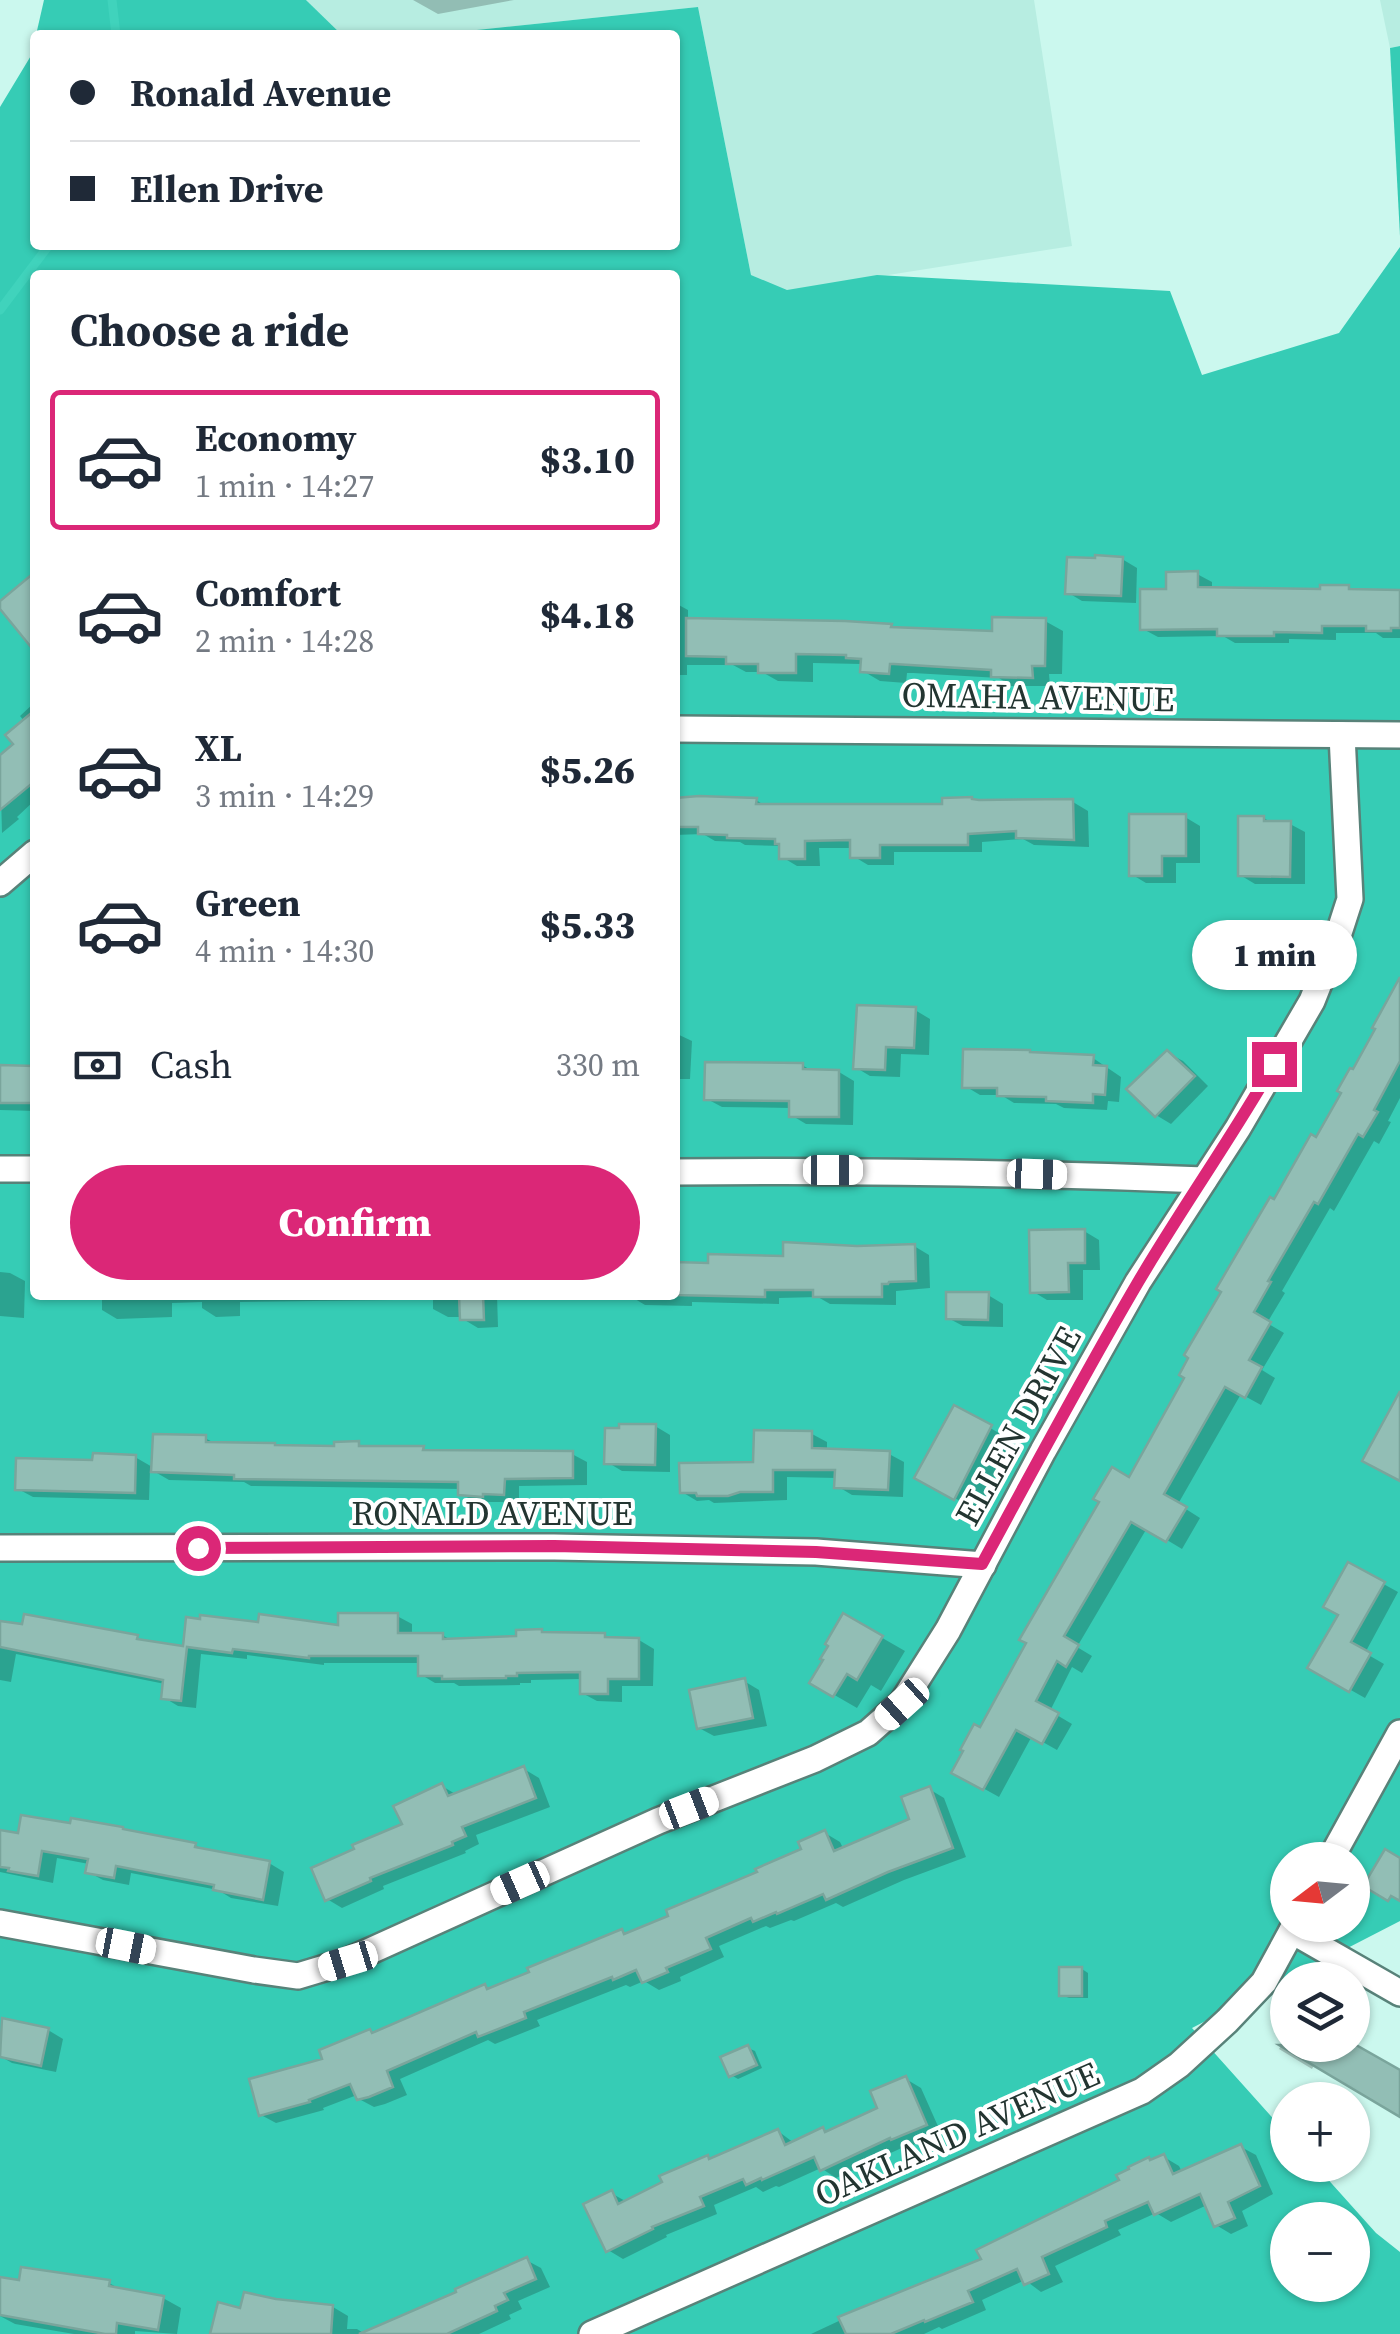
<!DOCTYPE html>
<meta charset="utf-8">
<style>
:root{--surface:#fff;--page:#f6f6f7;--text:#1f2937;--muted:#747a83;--line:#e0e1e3;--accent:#db2777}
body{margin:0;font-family:"Source Serif 4",serif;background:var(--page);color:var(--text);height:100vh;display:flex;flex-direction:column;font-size:38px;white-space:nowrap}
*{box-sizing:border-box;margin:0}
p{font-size:32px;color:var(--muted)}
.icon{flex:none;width:55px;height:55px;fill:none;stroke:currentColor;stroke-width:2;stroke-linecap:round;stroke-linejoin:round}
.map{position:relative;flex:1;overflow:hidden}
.details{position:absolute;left:30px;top:270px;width:650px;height:1030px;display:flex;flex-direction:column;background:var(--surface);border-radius:10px;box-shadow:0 2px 8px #0004}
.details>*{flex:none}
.hud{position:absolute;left:30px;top:30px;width:650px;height:220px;border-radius:10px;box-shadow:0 2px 8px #0004;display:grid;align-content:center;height:220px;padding:0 40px;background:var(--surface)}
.needle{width:65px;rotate:254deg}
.fabs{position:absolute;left:1270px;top:1842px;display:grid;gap:20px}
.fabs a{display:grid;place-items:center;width:100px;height:100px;border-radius:50%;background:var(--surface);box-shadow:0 2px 8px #0004;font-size:50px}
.end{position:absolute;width:45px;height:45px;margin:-22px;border:12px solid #db2777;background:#fff;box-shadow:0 0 0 5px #fff}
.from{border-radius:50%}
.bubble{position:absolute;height:70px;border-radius:35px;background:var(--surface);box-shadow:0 2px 8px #0004;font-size:32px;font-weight:800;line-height:70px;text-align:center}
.car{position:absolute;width:30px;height:60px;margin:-30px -15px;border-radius:12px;box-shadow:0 0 8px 2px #0007;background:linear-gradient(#fff 24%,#345 0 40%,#fff 0 76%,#345 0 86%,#fff 0)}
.hud b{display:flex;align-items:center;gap:35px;height:95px;font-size:38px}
.hud b+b{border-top:2px solid var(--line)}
.hud i{width:25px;height:25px;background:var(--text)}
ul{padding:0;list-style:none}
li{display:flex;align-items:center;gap:30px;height:140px;margin:0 20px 15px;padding:0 20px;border:5px solid transparent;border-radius:10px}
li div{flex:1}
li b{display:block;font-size:38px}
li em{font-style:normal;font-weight:800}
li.current{border-color:var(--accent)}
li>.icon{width:90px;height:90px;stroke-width:1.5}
h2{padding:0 40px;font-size:45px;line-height:120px}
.pay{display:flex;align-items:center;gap:25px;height:110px;padding:0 40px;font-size:38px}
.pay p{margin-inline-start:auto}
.primary-button{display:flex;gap:20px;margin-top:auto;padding:20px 40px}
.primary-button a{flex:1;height:115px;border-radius:60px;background:var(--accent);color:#fff;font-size:40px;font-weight:800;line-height:115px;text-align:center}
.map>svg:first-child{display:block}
.built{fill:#b7ede1}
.forest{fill:#36ccb5;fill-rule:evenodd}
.shadow{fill:#0003}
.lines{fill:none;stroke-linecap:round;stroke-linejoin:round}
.stream{stroke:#40d3bc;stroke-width:9}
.building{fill:#92beb5;stroke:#7aa59c;stroke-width:2.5}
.minor-casing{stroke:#588279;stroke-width:30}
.minor{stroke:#fff;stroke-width:25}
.route{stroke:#db2777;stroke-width:12}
.labels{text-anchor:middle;stroke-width:8;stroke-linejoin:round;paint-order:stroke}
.street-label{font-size:35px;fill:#233531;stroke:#fff}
</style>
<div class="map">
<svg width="1400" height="2334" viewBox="0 0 1400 2334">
<rect width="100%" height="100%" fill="#cbf8ee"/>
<g class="built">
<polygon points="306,0 1034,0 1072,246 787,291 751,275 698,7 429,35 342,35"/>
<polygon points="1380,0 1400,0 1400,46 1390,48"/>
</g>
<g class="forest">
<polygon points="44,0 306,0 342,35 36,35"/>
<path d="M698,7L751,275L787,290L877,275L1170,291L1202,375L1339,333L1400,247V1921L1192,2028L1287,2134L1288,2165H1315L1376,2233L1400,2252V2334H0V107L32,54L35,42V245H675V35H429ZM35,275H675V1295H35ZM1288,1860H1352V1925H1288ZM1288,2220H1352V2285H1288Z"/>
<polygon points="1400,46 1400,236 1390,48"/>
</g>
<g class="shadow">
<polygon points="413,0 514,0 438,14"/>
<polygon points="1122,559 1137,568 1136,603 1082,601 1067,592"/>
<polygon points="1197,574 1212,582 1212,590 1322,592 1348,588 1356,592 1400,592 1400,638 1383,638 1376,633 1336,633 1336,640 1289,639 1289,643 1235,643 1223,636 1158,637 1143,629 1168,592"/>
<polygon points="675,603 688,610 688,621 891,627 896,630 995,634 1045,621 1063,631 1062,674 1049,674 1050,686 1011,686 999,678 913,673 907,673 906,683 880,681 863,671 861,664 813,663 813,682 778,681 762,672 746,672 733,665 687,665 687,675 675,675"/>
<polygon points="35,702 35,800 17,817 19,819 2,833 0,759 16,744 25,722 20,716"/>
<polygon points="675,800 756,800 767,807 945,807 977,802 1073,802 1088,811 1089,847 1034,845 1023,839 982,842 982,852 894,852 894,865 868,865 853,856 853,848 819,848 820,866 797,866 782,857 782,846 745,845 740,842 715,841 703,834 675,835"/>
<polygon points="1185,817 1200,826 1200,863 1176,863 1176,883 1146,883 1131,874"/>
<polygon points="1264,818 1273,824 1290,824 1305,832 1305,884 1255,884 1240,875"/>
<polygon points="1400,1007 1400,1098 1388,1121 1391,1122 1379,1144 1374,1141 1334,1211 1330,1208 1282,1291 1285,1293 1267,1323 1284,1333 1262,1370 1275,1378 1261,1405 1241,1394 1178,1504 1200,1518 1182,1549 1147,1528 1077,1647 1092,1656 1082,1673 1072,1667 1050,1711 1072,1724 1057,1750 1032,1736 999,1797 954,1772 981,1731 1130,1480 1188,1377 1275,1203 1317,1141 1354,1072"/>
<polygon points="915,1010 930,1019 929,1055 901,1054 900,1077 870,1076 855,1067"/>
<polygon points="675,1033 692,1041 690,1079 675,1079"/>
<polygon points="1168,1053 1183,1061 1208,1086 1171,1124 1156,1115"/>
<polygon points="1093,1058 1121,1077 1119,1102 1108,1101 1107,1110 1064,1108 1056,1104 1014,1103 1001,1095 980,1095 965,1086"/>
<polygon points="802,1065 814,1072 839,1072 854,1081 853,1125 806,1124 791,1115 791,1108 722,1107 707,1099"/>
<polygon points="35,1068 35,1111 0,1110 0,1077"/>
<polygon points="1084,1231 1099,1240 1100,1270 1083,1270 1083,1300 1047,1300 1032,1291"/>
<polygon points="914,1246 929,1255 930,1288 896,1291 896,1305 830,1304 818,1297 779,1298 779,1304 692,1302 692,1306 645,1305 630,1296 675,1295 675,1265 785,1259 857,1248"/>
<polygon points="0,1272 10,1273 25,1281 24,1318 0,1316"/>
<polygon points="102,1295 395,1295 395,1300 240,1302 240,1316 216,1317 202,1308 202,1302 172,1303 172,1317 117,1319 102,1310"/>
<polygon points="433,1295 497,1295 498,1327 478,1328 463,1319 462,1317 448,1317 433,1309"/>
<polygon points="988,1295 1003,1304 1003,1327 963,1326 948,1318"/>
<polygon points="955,1408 1013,1441 978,1511 917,1477"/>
<polygon points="655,1426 670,1435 670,1472 622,1471 607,1462"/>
<polygon points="812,1434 827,1442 827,1451 889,1454 904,1462 903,1497 852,1495 837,1486 837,1478 787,1477 787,1500 714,1503 709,1500 697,1501 682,1492 755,1464"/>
<polygon points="205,1438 218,1445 336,1448 358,1444 366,1448 423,1448 431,1453 572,1454 587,1462 587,1485 519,1486 519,1502 476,1502 461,1494 461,1489 251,1486 244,1482 169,1480 150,1469 149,1500 33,1497 18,1489 95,1463 135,1457 154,1468"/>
<polygon points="1349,1565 1398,1592 1365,1653 1384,1664 1365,1698 1310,1667 1341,1614"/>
<polygon points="397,1616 412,1624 412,1635 442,1635 453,1641 547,1635 604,1635 612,1640 639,1640 654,1649 653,1686 622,1686 622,1702 597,1701 582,1693 582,1679 531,1680 531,1683 520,1683 520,1685 459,1686 454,1683 435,1683 420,1674 420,1663 324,1663 324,1665 247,1655 247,1659 201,1654 196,1708 178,1706 163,1697 165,1684 16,1654 11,1682 0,1680 0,1623 137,1638 145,1642 185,1649 188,1620 340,1628"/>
<polygon points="844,1616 905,1651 881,1691 871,1685 857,1708 812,1682"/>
<polygon points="744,1681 759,1690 767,1726 714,1736 699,1728"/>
<polygon points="524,1769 539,1778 550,1807 476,1835 479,1844 465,1851 466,1853 383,1886 384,1889 342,1908 327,1899 405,1825 442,1786 457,1795"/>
<polygon points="929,1789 944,1798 966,1857 904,1880 843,1907 836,1903 794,1921 791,1920 770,1928 766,1926 719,1946 724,1957 680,1977 681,1981 659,1990 644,1981 630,1987 626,1985 537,2020 540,2026 495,2044 488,2040 400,2079 407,2095 385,2104 374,2107 359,2099 357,2095 323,2108 324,2110 276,2123 261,2115 326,2061 375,2035 485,1987 491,1990 621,1931 628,1935 760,1873 804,1850 825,1833 840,1842 844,1850 912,1820"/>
<polygon points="0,1833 195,1845 206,1852 269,1863 284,1872 278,1906 231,1898 218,1890 131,1873 129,1885 103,1880 88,1872 89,1864 57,1858 53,1883 0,1872"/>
<polygon points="1082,1969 1088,1973 1088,1998 1069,1998 1062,1995"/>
<polygon points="4,2021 48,2030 63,2039 56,2072 12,2063 0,2056"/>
<polygon points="1288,2034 1288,2045 1351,2045 1400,2073 1400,2114 1315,2063 1312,2069 1279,2049"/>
<polygon points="748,2048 755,2051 762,2068 738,2079 731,2075"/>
<polygon points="906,2079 921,2088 941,2133 908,2147 906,2146 836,2178 821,2168 779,2187 776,2186 763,2192 756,2187 714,2205 717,2214 666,2235 667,2237 623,2259 608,2250 611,2193 627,2202 707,2158 712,2161 778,2131 794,2143 823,2130 828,2133 881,2109"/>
<polygon points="1241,2147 1256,2155 1273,2194 1242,2211 1248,2226 1231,2234 1216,2225 1207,2205 1171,2222 1156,2213 1118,2230 1121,2235 1055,2266 1063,2282 1041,2292 1025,2280 982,2300 986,2310 942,2329 939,2327 924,2334 811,2334 890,2297 984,2261 1164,2157 1179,2166 1182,2172"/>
<polygon points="526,2260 541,2268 550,2287 518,2301 522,2309 509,2315 511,2319 479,2334 395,2334"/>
<polygon points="0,2282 109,2283 124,2291 163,2298 181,2308 177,2334 135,2331 135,2334 74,2334 15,2324 0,2316"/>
<polygon points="333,2307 348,2316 347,2329 357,2329 365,2334 213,2334 242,2311"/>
</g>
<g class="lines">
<g class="stream">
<polyline points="112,0 116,35"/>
<polyline points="0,310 49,245"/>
</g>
</g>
<g class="building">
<polygon points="1095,555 1123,557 1121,596 1065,594 1067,557 1095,558"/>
<polygon points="1198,571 1198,587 1320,589 1320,585 1349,585 1349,589 1400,590 1400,628 1391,628 1391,631 1366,631 1366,626 1322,626 1322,633 1274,632 1274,636 1217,636 1217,629 1140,630 1140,589 1166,589 1166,572"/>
<polygon points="35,572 35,652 0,609 0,601"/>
<polygon points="992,617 1046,618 1045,666 1032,666 1033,678 991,677 991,670 894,664 890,664 889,674 860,672 861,659 846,658 846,655 796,654 796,673 758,673 758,664 726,664 726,657 686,656 686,618 845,621 892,624 891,627 992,631"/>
<polygon points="35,710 35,781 0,810 0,755 13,744 5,735"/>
<polygon points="699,796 757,798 756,804 942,804 942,798 972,797 972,799 979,800 1073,799 1074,840 1016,838 1016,831 968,834 968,845 880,845 880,858 850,858 850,840 805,841 805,859 779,859 779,844 775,844 775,839 727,838 727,835 698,834 698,827 675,827 675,798"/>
<polygon points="1129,814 1186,814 1186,856 1162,856 1162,876 1129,876"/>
<polygon points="1238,816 1264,816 1264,821 1291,821 1290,877 1238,876"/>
<polygon points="1400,977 1400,1061 1374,1110 1378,1112 1363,1137 1358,1134 1318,1204 1314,1202 1268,1281 1271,1282 1254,1312 1271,1322 1249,1360 1262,1367 1245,1398 1225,1387 1164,1494 1187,1507 1166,1542 1131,1522 1064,1636 1079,1645 1066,1667 1057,1661 1036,1701 1059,1713 1042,1744 1016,1730 983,1790 951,1773 963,1751 960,1750 974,1724 980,1727 1026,1643 1019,1640 1099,1502 1093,1499 1112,1467 1129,1477 1184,1378 1179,1375 1188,1358 1184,1355 1221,1292 1216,1289 1270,1197 1274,1199 1311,1134 1316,1137 1341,1093 1337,1091 1350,1068 1353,1069 1375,1029 1372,1028"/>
<polygon points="857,1005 916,1007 914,1048 886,1047 885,1070 853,1069"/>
<polygon points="963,1049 1030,1050 1030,1052 1094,1055 1093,1065 1107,1066 1105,1095 1093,1094 1093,1103 1046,1101 1046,1097 997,1096 997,1088 962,1088"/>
<polygon points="1167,1050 1195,1076 1155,1117 1126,1089"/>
<polygon points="705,1062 803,1063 803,1069 839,1070 839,1117 789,1117 789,1101 704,1100"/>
<polygon points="0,1065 35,1066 35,1103 0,1103"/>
<polygon points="1085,1229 1085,1263 1068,1263 1069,1292 1030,1293 1029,1230"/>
<polygon points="783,1242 857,1246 915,1244 916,1281 889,1282 888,1284 882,1284 882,1297 813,1297 813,1290 765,1290 765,1297 675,1295 675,1262 708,1263 708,1254 783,1256"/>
<polygon points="946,1292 989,1292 988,1320 946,1319"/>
<polygon points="459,1295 483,1295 484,1320 460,1320"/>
<polygon points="1400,1391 1400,1481 1362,1461"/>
<polygon points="954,1405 992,1425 954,1500 914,1478"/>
<polygon points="619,1424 656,1424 655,1465 604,1464 605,1428 619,1428"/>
<polygon points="754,1430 812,1431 812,1448 890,1451 888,1490 834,1488 835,1470 773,1470 773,1492 740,1492 728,1496 697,1496 696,1493 680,1493 679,1463 753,1462"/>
<polygon points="153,1434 206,1435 206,1442 275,1443 275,1445 334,1446 334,1442 359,1441 359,1446 424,1446 423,1450 573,1451 573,1478 505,1479 504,1495 483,1494 483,1497 458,1495 458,1482 234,1479 234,1475 151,1472"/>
<polygon points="93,1453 136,1455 135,1493 15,1490 16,1458 92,1460"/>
<polygon points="1348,1562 1385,1582 1351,1642 1371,1653 1349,1692 1307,1668 1338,1615 1323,1607"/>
<polygon points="338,1613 398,1613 398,1633 443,1633 443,1639 516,1636 516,1630 542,1629 542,1632 605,1633 605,1637 639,1638 639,1679 608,1679 608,1694 580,1694 580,1672 517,1673 517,1676 506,1676 506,1678 442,1679 442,1676 418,1676 418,1656 309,1656 309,1658 233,1649 232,1653 187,1647 181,1701 161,1699 163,1680 0,1647 0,1621 22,1624 24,1614 138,1635 137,1639 183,1646 186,1617 200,1619 200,1615 258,1622 259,1614 338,1625"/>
<polygon points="843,1613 883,1636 857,1680 847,1674 833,1697 809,1683 823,1660 820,1659 828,1646 825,1644"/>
<polygon points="745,1678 753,1718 697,1729 689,1690"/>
<polygon points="524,1766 536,1798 462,1827 466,1836 452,1842 453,1845 370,1878 371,1881 325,1901 311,1868 354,1849 352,1845 402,1824 393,1806 442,1783 448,1796"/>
<polygon points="930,1786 953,1848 888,1872 826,1900 823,1894 777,1914 776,1912 753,1922 751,1918 706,1938 711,1949 666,1968 668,1972 642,1983 636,1970 613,1980 612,1977 524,2012 526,2018 478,2037 476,2032 387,2071 393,2087 369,2097 357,2100 350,2084 309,2100 310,2102 259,2116 249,2079 322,2059 319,2050 370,2029 372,2033 485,1984 487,1989 529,1972 527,1968 622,1929 624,1934 668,1916 666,1910 757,1872 755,1869 801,1849 798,1842 825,1830 834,1851 909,1819 901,1797"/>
<polygon points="21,1815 70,1823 71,1818 123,1827 123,1829 196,1843 195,1847 270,1861 263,1900 213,1890 214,1885 116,1866 114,1878 85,1873 88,1859 42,1851 38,1876 8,1871 9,1868 0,1867 0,1830 18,1833"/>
<polygon points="1385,1849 1400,1858 1400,1901 1391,1896 1388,1901 1363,1886"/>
<rect x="1059" y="1967" width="23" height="29"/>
<polygon points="2,2018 49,2028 41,2066 0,2057"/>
<polygon points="748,2045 757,2065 729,2077 720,2057"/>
<polygon points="1279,2045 1356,2045 1400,2070 1400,2117"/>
<polygon points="906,2076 927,2125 891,2140 890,2138 820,2171 814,2157 762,2180 761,2178 746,2185 743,2179 700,2197 704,2206 652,2227 653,2229 606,2252 583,2204 612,2190 618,2204 662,2182 659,2176 708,2155 709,2159 778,2129 785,2145 823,2127 825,2132 877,2108 870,2091"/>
<polygon points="1241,2144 1260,2186 1228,2202 1235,2218 1214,2227 1200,2194 1154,2215 1148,2202 1105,2221 1107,2227 1042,2257 1049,2274 1024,2285 1017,2269 968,2291 973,2302 925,2322 924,2320 891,2334 846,2334 838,2317 981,2259 976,2250 1119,2180 1116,2175 1129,2169 1128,2167 1149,2157 1150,2160 1164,2154 1173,2174"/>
<polygon points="527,2257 536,2279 504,2293 508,2300 495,2306 497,2311 447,2334 359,2334 456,2292 455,2289"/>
<polygon points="21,2267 110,2280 109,2286 164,2296 158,2330 117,2323 116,2334 105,2334 0,2315 0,2277 19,2280"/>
<polygon points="244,2292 276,2299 333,2305 331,2334 210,2334 218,2302 240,2308"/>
</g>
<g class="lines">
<g class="minor-casing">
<g id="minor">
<polyline points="675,729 1400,735"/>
<polyline points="0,883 35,853"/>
<polyline points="0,1169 35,1169"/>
<path d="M675,1172C852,1170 1028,1173 1204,1180"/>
<polyline points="0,1548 554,1547 816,1552 983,1565"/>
<polyline points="1330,1860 1400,1733"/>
<polyline points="0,1923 254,1970 298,1976 348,1961 658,1821 815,1759 868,1733 902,1703 948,1630 1043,1451 1138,1282 1238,1128 1312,1001 1339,933 1350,899 1342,735"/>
<polyline points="1292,1931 1400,1993"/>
<polyline points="592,2334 1142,2091 1179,2065 1227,2021 1264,1982 1295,1925"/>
</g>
</g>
<use href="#minor" class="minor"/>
</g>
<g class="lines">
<path class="route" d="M198,1548L554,1546L816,1552L982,1564C1033,1470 1083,1376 1137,1284C1181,1209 1231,1139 1274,1064"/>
</g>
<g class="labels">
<g class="street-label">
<text transform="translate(1038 697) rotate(1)" y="12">OMAHA AVENUE</text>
<text transform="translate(1018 1426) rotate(-61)" y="12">ELLEN DRIVE</text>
<text x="492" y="1525">RONALD AVENUE</text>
<text transform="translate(957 2134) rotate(-24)" y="12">OAKLAND AVENUE</text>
</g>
</g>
</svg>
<div class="fabs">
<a><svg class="needle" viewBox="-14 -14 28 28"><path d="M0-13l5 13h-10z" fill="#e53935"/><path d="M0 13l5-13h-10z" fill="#747a83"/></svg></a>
<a><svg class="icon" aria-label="layers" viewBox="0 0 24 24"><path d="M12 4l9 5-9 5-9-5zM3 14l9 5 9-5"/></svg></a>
<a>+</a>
<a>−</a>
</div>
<i class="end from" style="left:198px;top:1548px"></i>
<i class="end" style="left:1274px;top:1064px"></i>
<div class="bubble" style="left:1192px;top:920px;width:165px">1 min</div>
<i class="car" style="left:833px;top:1170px;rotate:90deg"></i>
<i class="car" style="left:1037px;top:1174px;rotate:92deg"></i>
<i class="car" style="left:902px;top:1704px;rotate:228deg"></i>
<i class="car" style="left:689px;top:1808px;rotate:69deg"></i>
<i class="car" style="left:520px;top:1883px;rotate:246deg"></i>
<i class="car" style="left:126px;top:1946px;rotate:101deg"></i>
<i class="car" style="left:348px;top:1961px;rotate:253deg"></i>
<div class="hud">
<b><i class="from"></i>Ronald Avenue</b>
<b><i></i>Ellen Drive</b>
</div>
<section class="details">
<h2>Choose a ride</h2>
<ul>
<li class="current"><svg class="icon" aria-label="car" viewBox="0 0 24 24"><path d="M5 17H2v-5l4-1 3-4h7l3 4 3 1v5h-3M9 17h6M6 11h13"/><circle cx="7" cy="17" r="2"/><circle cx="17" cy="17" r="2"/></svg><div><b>Economy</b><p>1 min · 14:27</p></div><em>$3.10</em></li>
<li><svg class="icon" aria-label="car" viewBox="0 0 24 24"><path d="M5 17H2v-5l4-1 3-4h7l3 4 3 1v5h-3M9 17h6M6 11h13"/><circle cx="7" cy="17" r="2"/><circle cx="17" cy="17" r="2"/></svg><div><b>Comfort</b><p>2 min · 14:28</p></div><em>$4.18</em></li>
<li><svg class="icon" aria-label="car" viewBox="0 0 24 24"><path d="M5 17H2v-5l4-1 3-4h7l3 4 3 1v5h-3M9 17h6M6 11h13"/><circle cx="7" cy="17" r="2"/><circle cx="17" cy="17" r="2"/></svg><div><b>XL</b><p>3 min · 14:29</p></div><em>$5.26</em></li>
<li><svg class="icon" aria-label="car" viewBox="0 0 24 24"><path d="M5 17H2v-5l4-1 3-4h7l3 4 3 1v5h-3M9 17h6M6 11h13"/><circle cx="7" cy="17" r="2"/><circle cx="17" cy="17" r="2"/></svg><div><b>Green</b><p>4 min · 14:30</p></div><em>$5.33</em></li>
</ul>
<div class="pay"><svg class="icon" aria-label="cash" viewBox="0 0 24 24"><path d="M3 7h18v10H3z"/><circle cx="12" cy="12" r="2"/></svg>Cash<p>330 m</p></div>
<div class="primary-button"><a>Confirm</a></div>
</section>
</div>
